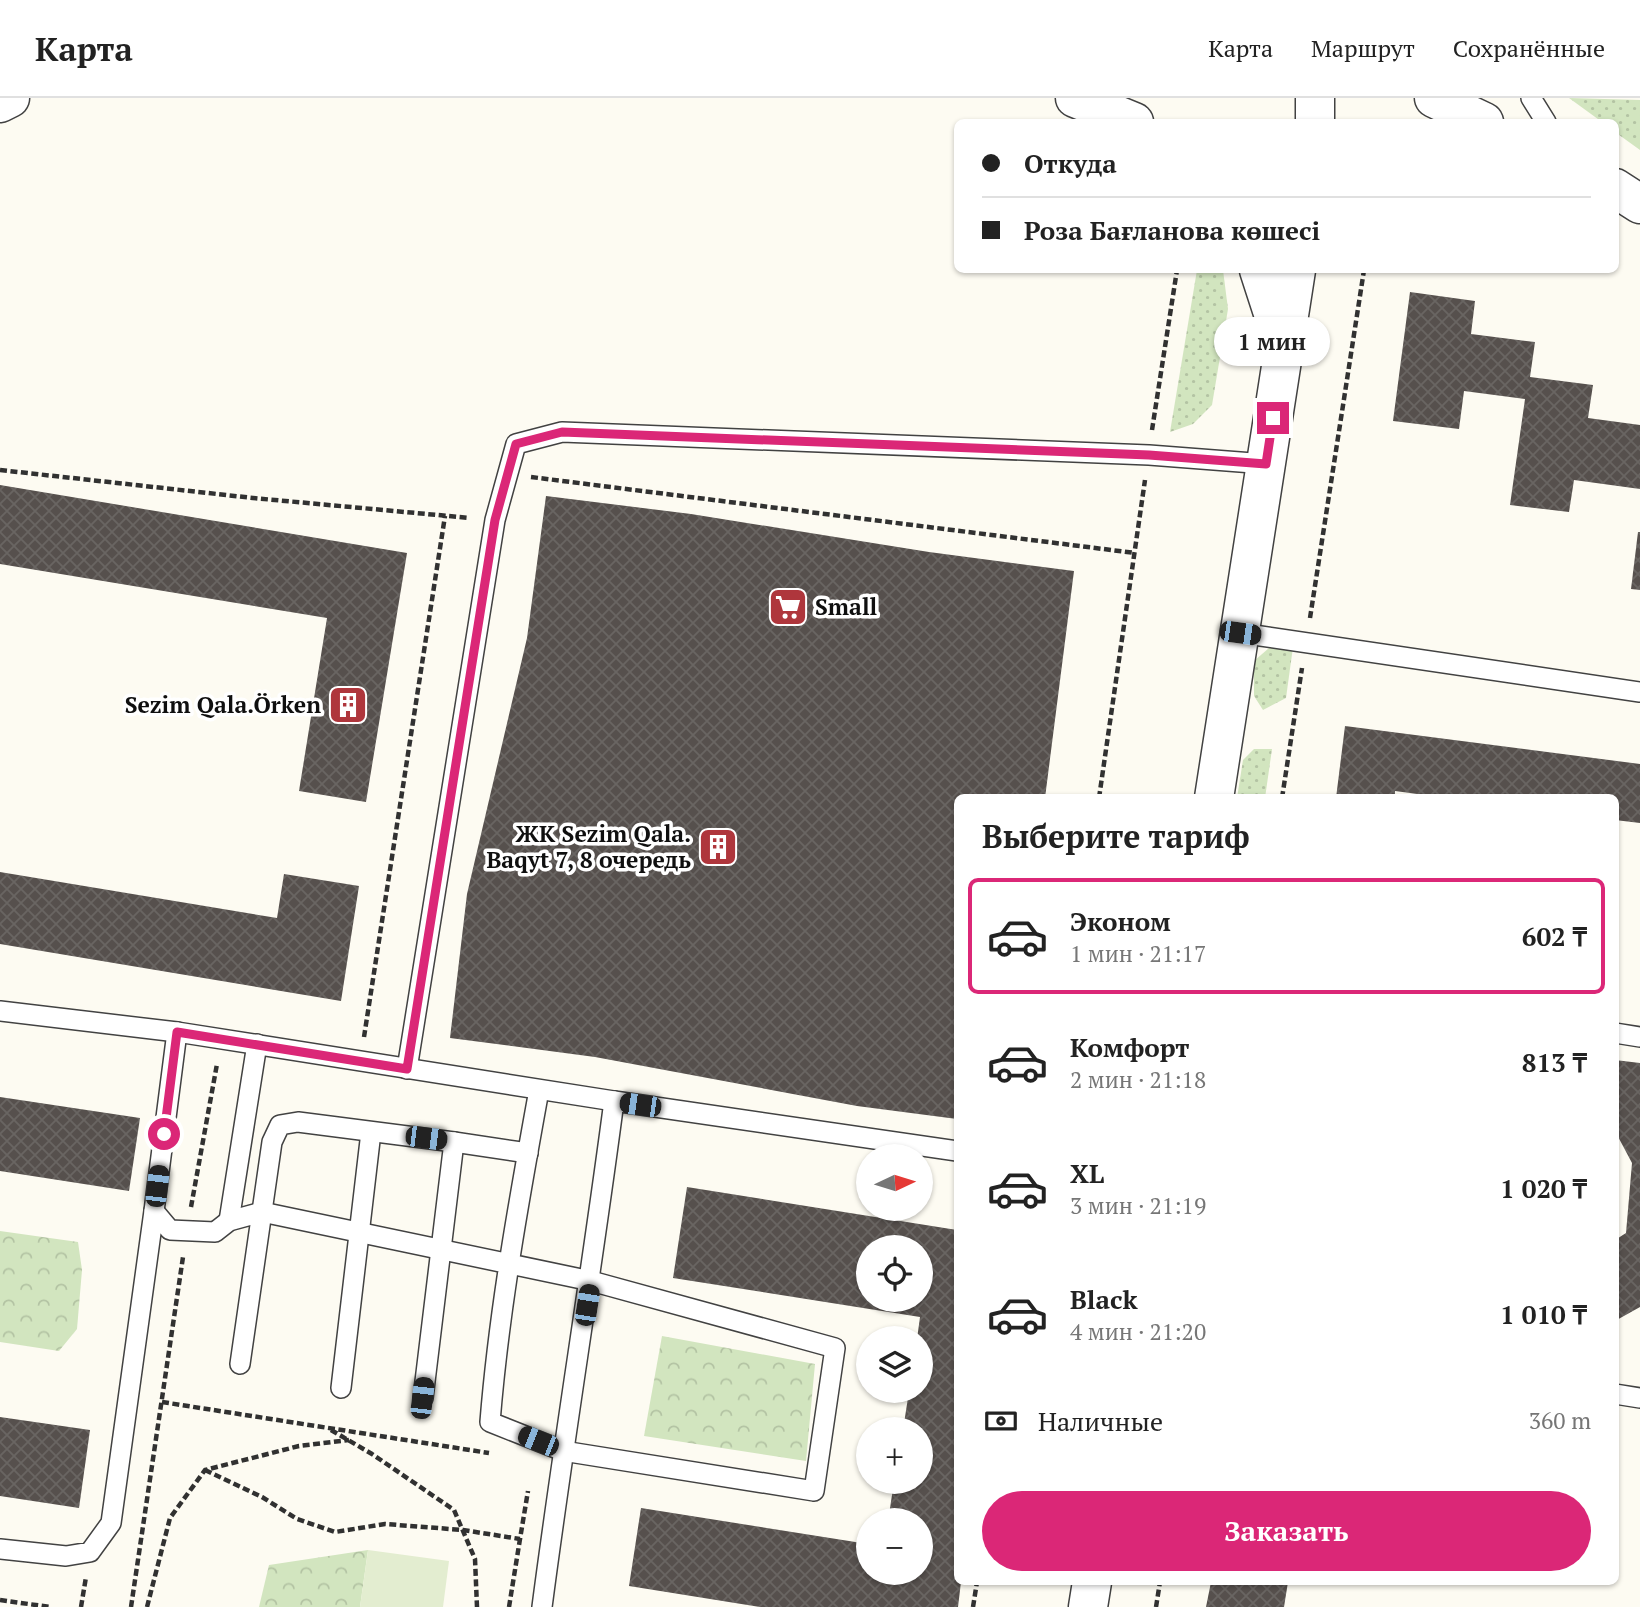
<!DOCTYPE html>
<html lang="ru">
<meta charset="utf-8">
<style>
:root{--surface:#fff;--page:#f6f6f6;--text:#222;--muted:#767676;--line:#e0e0e0;--accent:#db2777}
body{margin:0;font-family:"PT Serif",serif;background:var(--page);color:var(--text);height:100vh;display:flex;flex-direction:column;font-size:26px;white-space:nowrap}
*{box-sizing:border-box;margin:0}
p{font-size:23px;color:var(--muted)}
.icon{flex:none;width:38px;height:38px;fill:none;stroke:currentColor;stroke-width:2;stroke-linecap:round;stroke-linejoin:round}
.map{position:relative;flex:1;overflow:hidden}
.details{position:absolute;left:954px;top:696px;width:665px;height:791px;display:flex;flex-direction:column;background:var(--surface);border-radius:10px;box-shadow:0 2px 5px #0004}
.details>*{flex:none}
.hud{position:absolute;left:954px;top:21px;width:665px;height:154px;border-radius:10px;box-shadow:0 2px 5px #0004;display:grid;align-content:center;height:154px;padding:0 28px;background:var(--surface)}
.needle{width:46px;rotate:86deg}
.fabs{position:absolute;left:856px;top:1046px;display:grid;gap:14px}
.fabs a{display:grid;place-items:center;width:77px;height:77px;border-radius:50%;background:var(--surface);box-shadow:0 2px 5px #0004;font-size:35px}
.end{position:absolute;width:32px;height:32px;margin:-16px;border:9px solid #db2777;background:#fff;box-shadow:0 0 0 4px #fff}
.from{border-radius:50%}
.bubble{position:absolute;height:49px;border-radius:24px;background:var(--surface);box-shadow:0 2px 5px #0004;font-size:23px;font-weight:700;line-height:49px;text-align:center}
.car{position:absolute;width:21px;height:42px;margin:-21px -10px;border-radius:9px;box-shadow:0 0 5px 2px #0007;background:linear-gradient(#222 24%,#8ab4d8 0 40%,#222 0 76%,#8ab4d8 0 86%,#222 0)}
.hud b{display:flex;align-items:center;gap:24px;height:66px;font-size:26px}
.hud b+b{border-top:2px solid var(--line)}
.hud i{width:18px;height:18px;background:var(--text)}
ul{padding:0;list-style:none}
li{display:flex;align-items:center;gap:21px;height:116px;margin:0 14px 10px;padding:0 14px;border:4px solid transparent;border-radius:10px}
li div{flex:1}
li b{display:block;font-size:26px}
li em{font-style:normal;font-weight:700}
li.on{border-color:var(--accent)}
li>.icon{width:63px;height:63px;stroke-width:1.5}
h2{padding:0 28px;font-size:32px;line-height:84px}
.pay{display:flex;align-items:center;gap:18px;height:77px;padding:0 28px;font-size:26px}
.pay p{margin-inline-start:auto}
.cta{display:flex;gap:14px;margin-top:auto;padding:14px 28px}
.cta a{flex:1;height:80px;border-radius:42px;background:var(--accent);color:#fff;font-size:28px;font-weight:700;line-height:80px;text-align:center}
header{display:flex;align-items:center;gap:42px;box-sizing:border-box;height:98px;padding:0 35px;background:var(--surface);border-bottom:2px solid var(--line)}
header strong{font-size:33px}
nav{display:flex;gap:38px;margin-inline-start:auto;font-size:24px}
.map>svg:first-child{display:block}
.grass{fill:url(#grass-dots)}
.park{fill:url(#park-crowns)}
.pitch{fill:#e3edd0}
.building{fill:url(#building-cross-hatch);fill-rule:evenodd}
.lines{fill:none;stroke-linecap:round;stroke-linejoin:round}
.service-casing{stroke:#424242;stroke-width:22}
.minor-casing{stroke:#424242;stroke-width:41}
.tertiary-casing{stroke:#424242;stroke-width:41}
.path{stroke:#313131;stroke-width:4.5;stroke-dasharray:7 3.5;stroke-linecap:butt}
.service{stroke:#fff;stroke-width:19}
.minor{stroke:#fff;stroke-width:38}
.tertiary{stroke:#fff;stroke-width:38}
.route{stroke:#db2777;stroke-width:9}
.labels{text-anchor:middle;stroke-width:7;stroke-linejoin:round;paint-order:stroke}
.poi-label{font-size:23px;font-weight:bold;fill:#0f0f0f;stroke:#fff;text-anchor:end}
</style>
<header>
<strong>Карта</strong>
<nav><a>Карта</a><a>Маршрут</a><a>Сохранённые</a></nav>
</header>
<div class="map">
<svg width="1640" height="1509" viewBox="0 0 1640 1509">
<defs>
<pattern id="grass-dots" width="8" height="8" patternUnits="userSpaceOnUse" patternTransform="scale(1.75)"><rect width="8" height="8" fill="#d2e5bf"/><path d="M2 2h.1M6 6h.1" fill="none" stroke="#b3c3a3" stroke-width="1.8" stroke-linecap="round"/></pattern>
<pattern id="park-crowns" width="20" height="18" patternUnits="userSpaceOnUse" patternTransform="scale(1.75)"><rect width="20" height="18" fill="#d2e5bf"/><path d="M2 6a3 3 0 1 1 6 0M12 15a3 3 0 1 1 6 0" fill="none" stroke="#b3c3a3"/></pattern>
<pattern id="building-cross-hatch" width="8" height="8" patternUnits="userSpaceOnUse" patternTransform="scale(1.75)"><rect width="8" height="8" fill="#56504d"/><path d="M0 0l8 8M0 8l8-8" fill="none" stroke="#696562"/></pattern>
</defs>
<rect width="100%" height="100%" fill="#fdfbf2"/>
<g class="grass">
<polygon points="1569,0 1640,2 1640,52 1615,34 1615,24 1602,24"/>
<polygon points="1197,172 1223,172 1228,211 1212,307 1193,326 1170,334"/>
<polygon points="1293,549 1286,600 1263,612 1254,598 1254,563 1269,550"/>
<polygon points="1254,651 1272,651 1265,700 1237,700 1243,662"/>
</g>
<g class="park">
<polygon points="0,1133 78,1144 82,1172 77,1231 59,1253 0,1244"/>
<polygon points="662,1238 815,1266 806,1363 644,1338"/>
<polygon points="368,1452 360,1509 259,1509 269,1467"/>
</g>
<polygon class="pitch" points="368,1452 449,1463 443,1509 360,1509"/>
<g class="building">
<polygon points="1410,194 1475,203 1471,236 1535,244 1530,279 1593,287 1588,320 1640,327 1640,391 1574,382 1569,414 1510,407 1525,301 1464,293 1459,331 1393,323"/>
<polygon points="0,387 407,455 366,704 299,693 327,520 0,466"/>
<polygon points="546,398 691,416 929,454 1074,473 1045,700 957,700 957,1021 857,1008 595,959 450,940 467,796 527,540"/>
<polygon points="1638,434 1640,434 1640,492 1631,491"/>
<polygon points="1345,628 1640,666 1640,725 1615,722 1615,700 1447,700 1395,693 1395,700 1336,700"/>
<polygon points="0,774 277,820 284,776 359,788 341,903 0,846"/>
<polygon points="1615,962 1640,965 1640,1209 1615,1223 1615,1142 1626,1135 1632,1065 1615,1033"/>
<polygon points="0,999 140,1020 129,1093 0,1073"/>
<path d="M687,1089L957,1132V1484H961L958,1509H760L629,1488L641,1410L868,1446V1475H920V1423H888L894,1384H920V1332H903L909,1293H920V1241H917L920,1219L673,1180ZM868,1150H920V1202H868Z"/>
<polygon points="0,1319 90,1332 79,1410 0,1398"/>
<polygon points="1211,1484 1288,1484 1284,1509 1206,1509"/>
</g>
<g class="lines">
<g class="service-casing">
<g id="service">
<polyline points="1531,0 1546,24"/>
<polyline points="1240,535 1640,594"/>
<polyline points="0,913 177,934 614,1003"/>
<polyline points="1615,935 1640,939"/>
<polyline points="407,971 495,422 516,346 562,334 1149,357 1266,366"/>
<polyline points="154,1113 177,934"/>
<polyline points="229,1123 257,946"/>
<polyline points="240,1266 272,1044 280,1027 298,1024 454,1044 528,1055"/>
<polyline points="341,1290 371,1034"/>
<polyline points="1615,1296 1640,1300"/>
<polyline points="423,1300 454,1044"/>
<path d="M0,1451L66,1458L90,1454L111,1425L154,1113L170,1132L215,1134L229,1123L262,1114L591,1183L835,1250L814,1393L563,1353L490,1324C499,1212 519,1102 539,992"/>
<path d="M542,1509C564,1340 592,1172 614,1003L957,1053"/>
</g>
</g>
<g class="minor-casing">
<g id="minor">
<polyline points="1434,0 1484,24"/>
<polyline points="0,5 10,0"/>
<polyline points="1615,90 1640,106"/>
</g>
</g>
<g class="tertiary-casing">
<g id="tertiary">
<polyline points="1075,0 1134,24"/>
<polyline points="1315,24 1315,0"/>
<polyline points="1259,172 1282,243"/>
<polyline points="1214,700 1296,172"/>
<polyline points="1088,1509 1092,1484"/>
</g>
</g>
<g class="path">
<polyline points="1152,332 1177,172"/>
<polyline points="0,372 253,400 470,420"/>
<polyline points="531,379 1135,455"/>
<polyline points="1310,520 1364,172"/>
<polyline points="1099,700 1145,382"/>
<polyline points="1282,700 1302,570"/>
<polyline points="364,939 445,418"/>
<polyline points="191,1109 217,966"/>
<polyline points="162,1304 489,1355"/>
<polyline points="331,1332 372,1356 454,1412 475,1461 477,1509"/>
<polyline points="205,1372 262,1399 297,1421 335,1434 385,1426 463,1432 520,1441 528,1393"/>
<polyline points="0,1502 50,1509"/>
<polyline points="81,1509 86,1479"/>
<polyline points="131,1509 183,1159"/>
<polyline points="147,1509 170,1420 205,1372 299,1348 349,1342"/>
<polyline points="509,1509 520,1441"/>
<polyline points="973,1509 977,1484"/>
<polyline points="1156,1509 1160,1484"/>
</g>
<use href="#service" class="service"/>
<use href="#minor" class="minor"/>
<use href="#tertiary" class="tertiary"/>
</g>
<g class="lines">
<polyline class="route" points="164,1036 177,934 407,971 495,422 516,346 562,334 1149,357 1266,366 1273,320"/>
</g>
<defs>
<g id="supermarket-square" transform="scale(2.0125)"><rect x="-9" y="-9" width="18" height="18" rx="4" fill="#af363c" stroke="#fff"/><path d="M-6-5.5h2.5l.6 2H6L4.5 2H-2.5L-4.4-4H-6ZM-1.5 3.2a1.3 1.3 0 1 0 .1 0ZM3 3.2a1.3 1.3 0 1 0 .1 0Z" fill="#fff"/></g>
<g id="building-square" transform="scale(2.0125)"><rect x="-9" y="-9" width="18" height="18" rx="4" fill="#af363c" stroke="#fff"/><path d="M-4-6H4V6H1V3H-1V6H-4ZM-2.5-4.3h1.7v1.8h-1.7ZM.8-4.3h1.7v1.8H.8ZM-2.5-1h1.7V.8h-1.7ZM.8-1h1.7V.8H.8Z" fill="#fff"/></g>
</defs>
<g fill-rule="evenodd">
<use href="#supermarket-square" x="788" y="509"/>
<use href="#building-square" x="348" y="607"/>
<use href="#building-square" x="718" y="749"/>
</g>
<g class="labels">
<g class="poi-label">
<text x="815" y="517" text-anchor="start">Small</text>
<text x="321" y="615">Sezim Qala.Örken</text>
<text x="691" y="744">ЖК Sezim Qala.<tspan x="691" dy="26">Baqyt 7, 8 очередь</tspan></text>
</g>
</g>
</svg>
<div class="fabs">
<a><svg class="needle" viewBox="-14 -14 28 28"><path d="M0-13l5 13h-10z" fill="#e53935"/><path d="M0 13l5-13h-10z" fill="#767676"/></svg></a>
<a><svg class="icon" aria-label="locate" viewBox="0 0 24 24"><circle cx="12" cy="12" r="6"/><path d="M12 2v4M12 18v4M2 12h4M18 12h4"/></svg></a>
<a><svg class="icon" aria-label="layers" viewBox="0 0 24 24"><path d="M12 4l9 5-9 5-9-5zM3 14l9 5 9-5"/></svg></a>
<a>+</a>
<a>−</a>
</div>
<i class="end from" style="left:164px;top:1036px"></i>
<i class="end" style="left:1273px;top:320px"></i>
<div class="bubble" style="left:1214px;top:219px;width:116px">1 мин</div>
<i class="car" style="left:1240px;top:535px;rotate:98deg"></i>
<i class="car" style="left:640px;top:1007px;rotate:278deg"></i>
<i class="car" style="left:426px;top:1040px;rotate:97deg"></i>
<i class="car" style="left:157px;top:1088px;rotate:7deg"></i>
<i class="car" style="left:587px;top:1207px;rotate:9deg"></i>
<i class="car" style="left:422px;top:1300px;rotate:7deg"></i>
<i class="car" style="left:538px;top:1343px;rotate:292deg"></i>
<div class="hud">
<b><i class="from"></i>Откуда</b>
<b><i></i>Роза Бағланова көшесі</b>
</div>
<section class="details">
<h2>Выберите тариф</h2>
<ul>
<li class="on"><svg class="icon" aria-label="car" viewBox="0 0 24 24"><path d="M5 17H2v-5l4-1 3-4h7l3 4 3 1v5h-3M9 17h6M6 11h13"/><circle cx="7" cy="17" r="2"/><circle cx="17" cy="17" r="2"/></svg><div><b>Эконом</b><p>1 мин · 21:17</p></div><em>602 ₸</em></li>
<li><svg class="icon" aria-label="car" viewBox="0 0 24 24"><path d="M5 17H2v-5l4-1 3-4h7l3 4 3 1v5h-3M9 17h6M6 11h13"/><circle cx="7" cy="17" r="2"/><circle cx="17" cy="17" r="2"/></svg><div><b>Комфорт</b><p>2 мин · 21:18</p></div><em>813 ₸</em></li>
<li><svg class="icon" aria-label="car" viewBox="0 0 24 24"><path d="M5 17H2v-5l4-1 3-4h7l3 4 3 1v5h-3M9 17h6M6 11h13"/><circle cx="7" cy="17" r="2"/><circle cx="17" cy="17" r="2"/></svg><div><b>XL</b><p>3 мин · 21:19</p></div><em>1 020 ₸</em></li>
<li><svg class="icon" aria-label="car" viewBox="0 0 24 24"><path d="M5 17H2v-5l4-1 3-4h7l3 4 3 1v5h-3M9 17h6M6 11h13"/><circle cx="7" cy="17" r="2"/><circle cx="17" cy="17" r="2"/></svg><div><b>Black</b><p>4 мин · 21:20</p></div><em>1 010 ₸</em></li>
</ul>
<div class="pay"><svg class="icon" aria-label="cash" viewBox="0 0 24 24"><path d="M3 7h18v10H3z"/><circle cx="12" cy="12" r="2"/></svg>Наличные<p>360 m</p></div>
<div class="cta"><a>Заказать</a></div>
</section>
</div>
